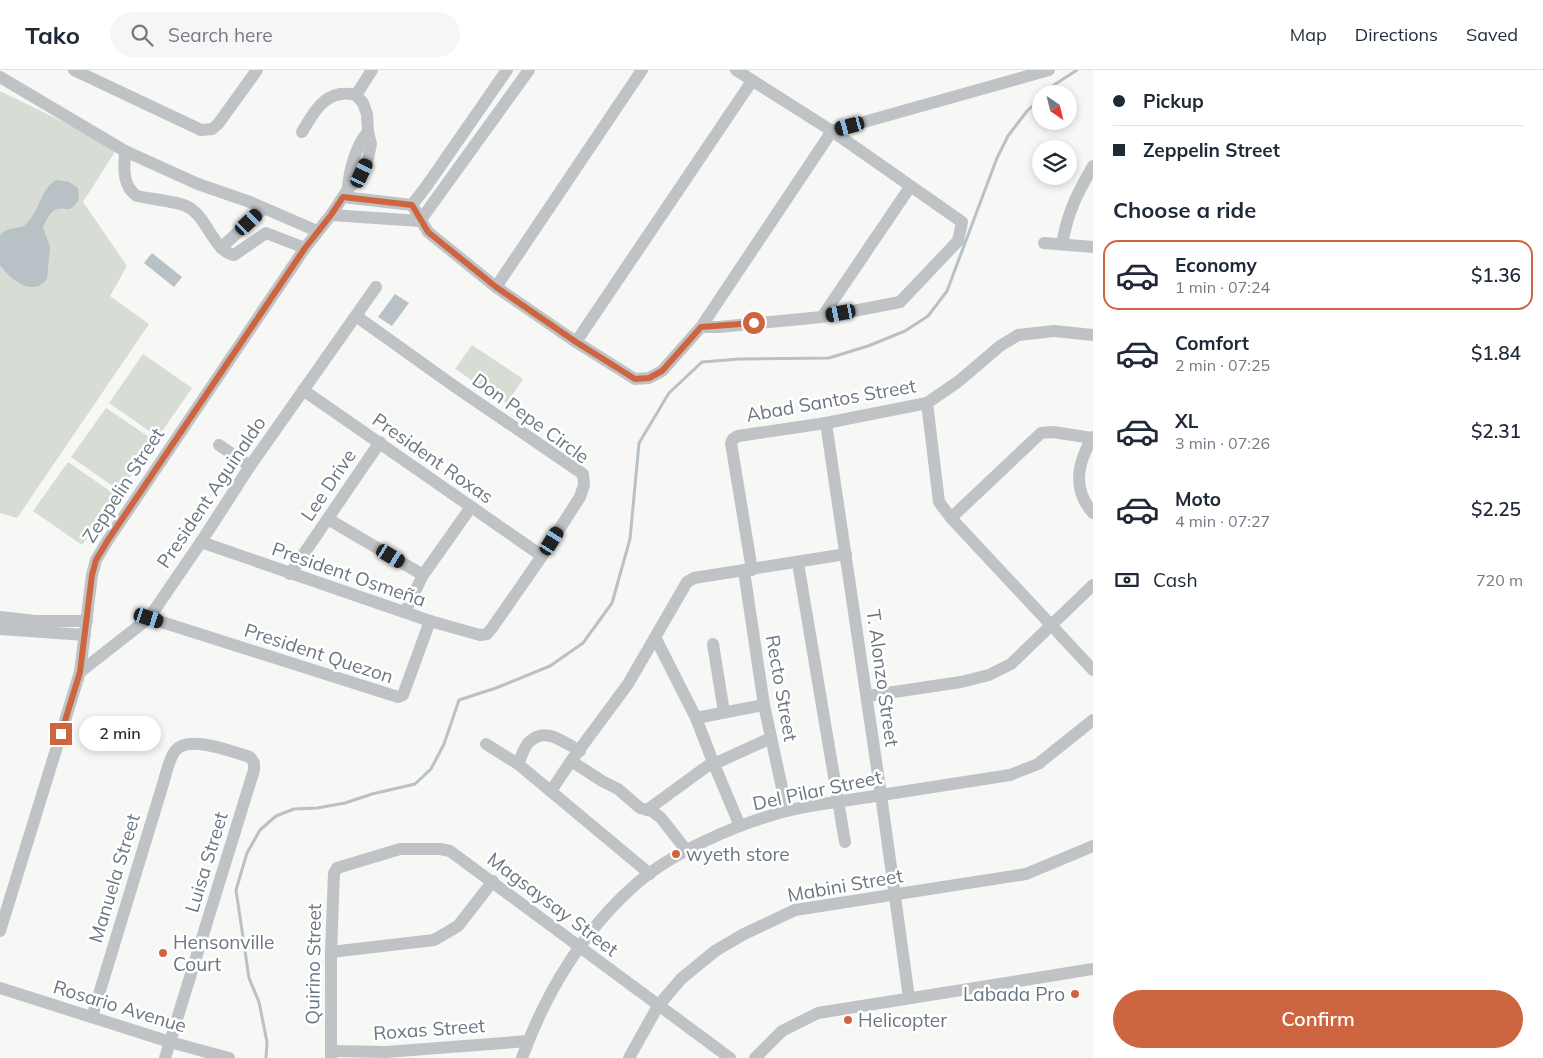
<!DOCTYPE html>
<meta charset="utf-8">
<style>
:root{--surface:#fff;--page:#f6f6f7;--text:#1f2937;--muted:#747a83;--line:#e0e1e3;--accent:#cd6540}
body{margin:0;font-family:Mulish,sans-serif;background:var(--page);color:var(--text);height:100vh;display:flex;flex-direction:column;font-size:19px;white-space:nowrap}
*{box-sizing:border-box;margin:0}
p{font-size:16px;color:var(--muted)}
.icon{flex:none;width:28px;height:28px;fill:none;stroke:currentColor;stroke-width:2;stroke-linecap:round;stroke-linejoin:round}
.map{position:relative;flex:1;overflow:hidden}
.side{display:flex;flex-direction:column;background:var(--surface);width:450px}
.side>*{flex:none}
.guide{display:grid;align-content:center;height:110px;padding:0 20px;background:var(--surface)}
.needle{width:32px;rotate:145deg}
.buttons{position:absolute;left:1032px;top:15px;display:grid;gap:10px}
.buttons a{display:grid;place-items:center;width:45px;height:45px;border-radius:50%;background:var(--surface);box-shadow:0 2px 8px #0003;font-size:25px}
.end{position:absolute;width:22px;height:22px;margin:-11px;border:6px solid #cd6540;background:#fff;box-shadow:0 0 0 2px #fff}
.from{border-radius:50%}
.bubble{position:absolute;height:35px;border-radius:18px;background:var(--surface);box-shadow:0 2px 8px #0003;font-size:16px;font-weight:600;line-height:35px;text-align:center}
.car{position:absolute;width:15px;height:30px;margin:-15px -8px;border-radius:6px;box-shadow:0 0 4px 1px #0007;background:linear-gradient(#222 24%,#8ab4d8 0 40%,#222 0 76%,#8ab4d8 0 86%,#222 0)}
.guide b{display:flex;align-items:center;gap:18px;height:48px;font-size:19px}
.guide b+b{border-top:1px solid var(--line)}
.guide i{width:12px;height:12px;background:var(--text)}
ul{padding:0;list-style:none}
li{display:flex;align-items:center;gap:15px;height:70px;margin:0 10px 8px;padding:0 10px;border:2px solid transparent;border-radius:15px}
li div{flex:1}
li b{display:block;font-size:19px}
li em{font-style:normal;font-weight:600}
li.on{border-color:var(--accent)}
li>.icon{width:45px;height:45px;stroke-width:1.5}
h2{padding:0 20px;font-size:22px;line-height:60px}
.pay{display:flex;align-items:center;gap:12px;height:55px;padding:0 20px;font-size:19px}
.pay p{margin-inline-start:auto}
.cta{display:flex;gap:10px;margin-top:auto;padding:10px 20px}
.cta a{flex:1;height:58px;border-radius:30px;background:var(--accent);color:#fff;font-size:20px;font-weight:600;line-height:58px;text-align:center}
header{display:flex;align-items:center;gap:30px;box-sizing:border-box;height:70px;padding:0 25px;background:var(--surface);border-bottom:1px solid var(--line)}
header strong{font-size:24px}
nav{display:flex;gap:28px;margin-inline-start:auto;font-size:18px}
.search{width:350px;height:45px;background:var(--page);display:flex;align-items:center;gap:12px;box-sizing:border-box;padding:0 18px;border-radius:28px;color:var(--muted);font-size:19px}
main{display:flex;flex:1;min-height:0}
.map>svg:first-child{display:block}
.green{fill:#d7dcd5}
.water{fill:#b8c1c5}
.lines{fill:none;stroke-linecap:round;stroke-linejoin:round}
.stream{stroke:#b8c1c5;stroke-width:3}
.minor{stroke:#bfc3c6;stroke-width:12}
.route{stroke:#cd6540;stroke-width:6}
.poi-dot{fill:#cd6540;stroke:#fff;stroke-width:2}
.labels{text-anchor:middle;stroke-width:5;stroke-linejoin:round;paint-order:stroke}
.street-label{font-size:19px;fill:#6a7782;stroke:#fff}
.poi-label{font-size:19px;fill:#6a7782;stroke:#fff;text-anchor:start}
</style>
<header>
<strong>Tako</strong>
<div class="search"><svg class="icon" aria-label="search" viewBox="0 0 24 24"><circle cx="10" cy="10" r="6"/><path d="M15 15l6 6"/></svg>Search here</div>
<nav><a>Map</a><a>Directions</a><a>Saved</a></nav>
</header>
<main>
<div class="map">
<svg width="1093" height="988" viewBox="0 0 1093 988">
<rect width="100%" height="100%" fill="#f7f7f5"/>
<g class="green">
<polygon points="0,21 78,59 116,80 83,132 127,196 110,226 149,254 17,448 0,443"/>
<polygon points="472,275 523,309 507,333 455,299"/>
<polygon points="143,284 192,318 158,367 109,333"/>
<polygon points="106,338 155,371 120,421 71,387"/>
<polygon points="68,392 117,426 82,475 33,441"/>
</g>
<g class="water">
<path d="M57,110L69,112L78,118L79,129C69,146 66,135 55,140C49,143 46,151 43,157L50,177L47,209C32,228 10,209 0,195V165C9,155 21,161 28,152C40,140 41,117 57,110Z"/>
<polygon points="152,183 182,207 174,217 144,193"/>
<polygon points="395,224 409,233 392,256 378,247"/>
</g>
<g class="lines">
<g class="stream">
<polyline points="1045,24 1054,15 1077,0"/>
<polyline points="266,988 267,972 259,932 249,908 236,820 247,783 260,760 276,746 294,739 317,738 345,733 372,724 415,714 431,699 444,674 459,630 496,618 550,596 583,573 612,533 630,469 639,373 669,323 702,292 739,289 829,288 868,276 905,261 928,246 947,221 997,88 1008,66 1027,41 1041,28"/>
</g>
<g class="minor">
<polyline points="74,0 201,60 212,59 218,54 257,0"/>
<polyline points="0,7 125,81 198,114 250,132 317,161"/>
<path d="M302,62C311,47 321,27 340,24C345,23 351,24 356,25"/>
<path d="M125,81C124,98 122,116 137,126C150,129 175,131 186,136C207,145 213,181 234,185L266,163L305,178"/>
<path d="M348,119C349,101 356,75 368,62"/>
<polyline points="343,127 412,135 428,114 507,0"/>
<polyline points="412,135 428,162 496,217 576,272 635,309 649,308 662,301 701,257 832,61 1049,0"/>
<polyline points="331,145 420,151 529,0"/>
<polyline points="1044,173 1093,177"/>
<path d="M1062,174C1068,141 1077,124 1093,96"/>
<polyline points="221,178 263,139"/>
<polyline points="496,217 642,0"/>
<polyline points="822,247 910,117"/>
<polyline points="701,257 719,257 822,247 900,232 958,171 962,152 832,61 736,0"/>
<polyline points="576,272 752,11"/>
<polyline points="303,320 542,486"/>
<polyline points="927,333 939,432 951,448 1093,600"/>
<polyline points="826,353 881,725 909,928"/>
<path d="M1093,367C1077,393 1072,419 1093,443"/>
<polyline points="219,375 250,396"/>
<polyline points="951,448 1041,363 1053,362 1092,368"/>
<polyline points="328,449 423,505"/>
<polyline points="201,472 430,551 480,565 487,564 492,558 542,486 580,427 584,415 583,404 454,316 356,246"/>
<polyline points="798,493 845,772"/>
<polyline points="752,500 731,373 733,369 738,366 826,353 927,333 959,311 1000,276 1018,265 1054,261 1093,265"/>
<polyline points="744,501 764,635 787,741"/>
<polyline points="290,504 380,372"/>
<polyline points="405,542 423,505 471,437"/>
<polyline points="0,547 35,551 87,551"/>
<polyline points="149,548 398,627 403,625 430,551"/>
<polyline points="0,559 85,565"/>
<polyline points="713,574 724,642"/>
<polyline points="80,602 149,548 201,472 250,396 376,217"/>
<polyline points="867,626 961,612 989,605 1011,594 1093,515"/>
<polyline points="696,648 764,635"/>
<polyline points="486,674 518,694 650,804"/>
<polyline points="571,691 602,711 618,719 640,738 652,741 661,748 687,781"/>
<polyline points="713,692 740,756"/>
<path d="M518,694C521,688 524,677 529,672C546,656 563,672 580,681"/>
<polyline points="714,694 771,668"/>
<polyline points="551,721 571,691 628,614 687,512 694,508 846,484"/>
<polyline points="647,740 713,692 696,648 655,567"/>
<polyline points="0,861 80,602 92,505 96,490 108,470 305,178 331,145 348,119 363,103 367,93 371,74 368,62 367,44 363,33 356,25 372,0"/>
<polyline points="331,882 434,870 458,856 493,811"/>
<polyline points="0,918 170,972 229,988"/>
<path d="M92,947L163,714C166,704 169,689 175,681C189,664 232,682 250,687L254,693V700L165,988"/>
<polyline points="331,981 386,982 528,971"/>
<polyline points="331,988 331,882 334,803 337,798 400,779 440,779 450,781 730,988"/>
<path d="M522,988C545,924 583,861 634,816C671,782 738,754 786,741C815,734 846,731 875,726C920,719 965,712 1010,705L1038,694L1093,650"/>
<polyline points="629,988 658,936 681,909 715,881 744,864 795,840 1026,804 1093,776"/>
<polyline points="755,988 782,961 818,943 1093,899"/>
</g>
</g>
<g class="lines">
<polyline class="route" points="61,664 80,602 92,505 96,490 108,470 305,178 331,145 343,127 412,135 428,162 496,217 576,272 635,309 649,308 662,301 701,257 754,253"/>
</g>
<g class="poi-dot">
<circle cx="676" cy="784" r="5"/>
<circle cx="163" cy="883" r="5"/>
<circle cx="1075" cy="924" r="5"/>
<circle cx="848" cy="950" r="5"/>
</g>
<g class="labels">
<g class="street-label">
<text transform="translate(831 330) rotate(-10)" y="7">Abad Santos Street</text>
<text transform="translate(531 348) rotate(36)" y="7">Don Pepe Circle</text>
<text transform="translate(433 388) rotate(35)" y="7">President Roxas</text>
<text transform="translate(123 415) rotate(-57)" y="7">Zeppelin Street</text>
<text transform="translate(328 415) rotate(-56)" y="7">Lee Drive</text>
<text transform="translate(211 422) rotate(-56)" y="7">President Aguinaldo</text>
<text transform="translate(349 504) rotate(19)" y="7">President Osmeña</text>
<text transform="translate(319 583) rotate(18)" y="7">President Quezon</text>
<text transform="translate(883 608) rotate(82)" y="7">T. Alonzo Street</text>
<text transform="translate(782 618) rotate(80)" y="7">Recto Street</text>
<text transform="translate(817 720) rotate(-12)" y="7">Del Pilar Street</text>
<text transform="translate(206 792) rotate(-73)" y="7">Luisa Street</text>
<text transform="translate(114 808) rotate(-73)" y="7">Manuela Street</text>
<text transform="translate(845 815) rotate(-10)" y="7">Mabini Street</text>
<text transform="translate(553 834) rotate(37)" y="7">Magsaysay Street</text>
<text transform="translate(313 894) rotate(-89)" y="7">Quirino Street</text>
<text transform="translate(120 936) rotate(17)" y="7">Rosario Avenue</text>
<text transform="translate(429 959) rotate(-4)" y="7">Roxas Street</text>
</g>
<g class="poi-label">
<text x="686" y="791">wyeth store</text>
<text x="173" y="879">Hensonville<tspan x="173" dy="22">Court</tspan></text>
<text x="1065" y="931" text-anchor="end">Labada Pro</text>
<text x="858" y="957">Helicopter</text>
</g>
</g>
</svg>
<div class="buttons">
<a><svg class="needle" viewBox="-14 -14 28 28"><path d="M0-13l5 13h-10z" fill="#e53935"/><path d="M0 13l5-13h-10z" fill="#747a83"/></svg></a>
<a><svg class="icon" aria-label="layers" viewBox="0 0 24 24"><path d="M12 4l9 5-9 5-9-5zM3 14l9 5 9-5"/></svg></a>
</div>
<i class="end from" style="left:754px;top:253px"></i>
<i class="end" style="left:61px;top:664px"></i>
<div class="bubble" style="left:79px;top:646px;width:82px">2 min</div>
<i class="car" style="left:850px;top:56px;rotate:255deg"></i>
<i class="car" style="left:362px;top:103px;rotate:25deg"></i>
<i class="car" style="left:249px;top:152px;rotate:47deg"></i>
<i class="car" style="left:841px;top:243px;rotate:259deg"></i>
<i class="car" style="left:552px;top:471px;rotate:32deg"></i>
<i class="car" style="left:391px;top:486px;rotate:121deg"></i>
<i class="car" style="left:149px;top:548px;rotate:108deg"></i>
</div>
<section class="side">
<div class="guide">
<b><i class="from"></i>Pickup</b>
<b><i></i>Zeppelin Street</b>
</div>
<h2>Choose a ride</h2>
<ul>
<li class="on"><svg class="icon" aria-label="car" viewBox="0 0 24 24"><path d="M5 17H2v-5l4-1 3-4h7l3 4 3 1v5h-3M9 17h6M6 11h13"/><circle cx="7" cy="17" r="2"/><circle cx="17" cy="17" r="2"/></svg><div><b>Economy</b><p>1 min · 07:24</p></div><em>$1.36</em></li>
<li><svg class="icon" aria-label="car" viewBox="0 0 24 24"><path d="M5 17H2v-5l4-1 3-4h7l3 4 3 1v5h-3M9 17h6M6 11h13"/><circle cx="7" cy="17" r="2"/><circle cx="17" cy="17" r="2"/></svg><div><b>Comfort</b><p>2 min · 07:25</p></div><em>$1.84</em></li>
<li><svg class="icon" aria-label="car" viewBox="0 0 24 24"><path d="M5 17H2v-5l4-1 3-4h7l3 4 3 1v5h-3M9 17h6M6 11h13"/><circle cx="7" cy="17" r="2"/><circle cx="17" cy="17" r="2"/></svg><div><b>XL</b><p>3 min · 07:26</p></div><em>$2.31</em></li>
<li><svg class="icon" aria-label="car" viewBox="0 0 24 24"><path d="M5 17H2v-5l4-1 3-4h7l3 4 3 1v5h-3M9 17h6M6 11h13"/><circle cx="7" cy="17" r="2"/><circle cx="17" cy="17" r="2"/></svg><div><b>Moto</b><p>4 min · 07:27</p></div><em>$2.25</em></li>
</ul>
<div class="pay"><svg class="icon" aria-label="cash" viewBox="0 0 24 24"><path d="M3 7h18v10H3z"/><circle cx="12" cy="12" r="2"/></svg>Cash<p>720 m</p></div>
<div class="cta"><a>Confirm</a></div>
</section>
</main>
